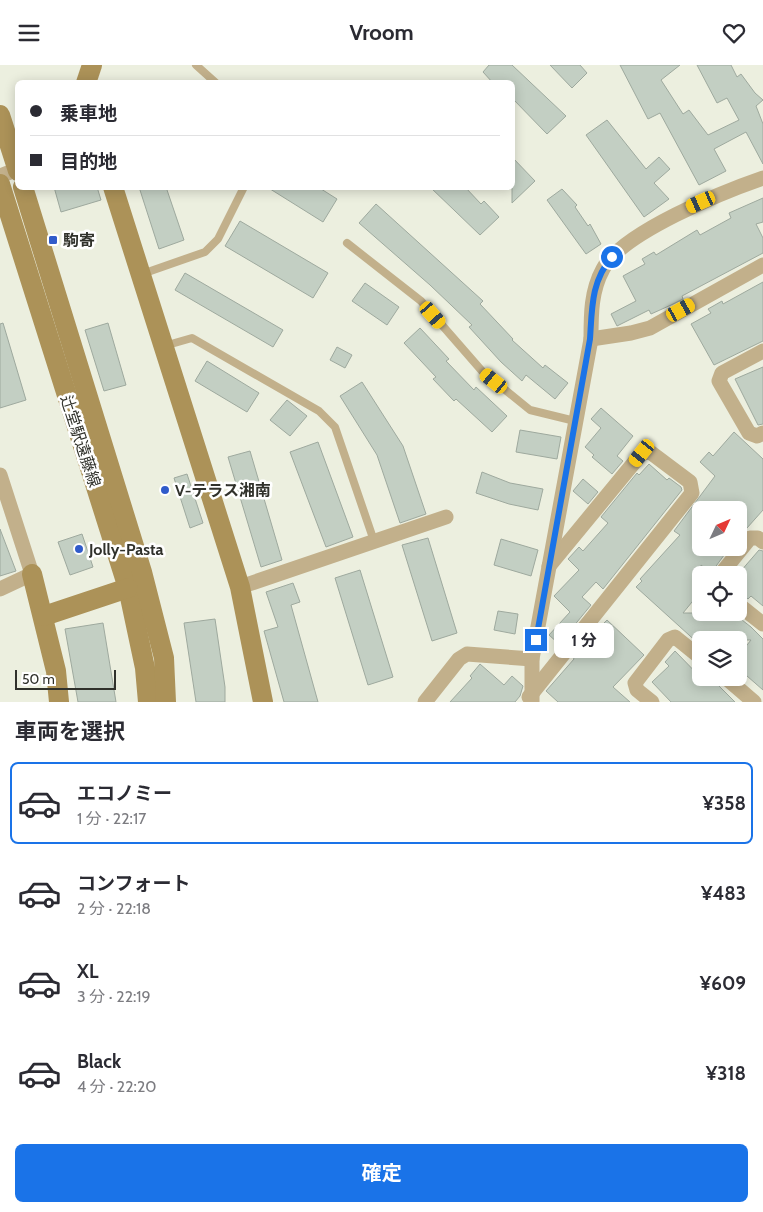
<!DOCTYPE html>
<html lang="ja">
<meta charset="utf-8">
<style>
:root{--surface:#fff;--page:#f2f2f3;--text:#2b2b33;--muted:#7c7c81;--line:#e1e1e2;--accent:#1a73e8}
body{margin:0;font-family:Cabin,"Noto Sans JP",sans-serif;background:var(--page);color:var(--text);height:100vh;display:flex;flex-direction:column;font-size:19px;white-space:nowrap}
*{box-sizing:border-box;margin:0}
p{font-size:16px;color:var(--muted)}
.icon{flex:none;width:28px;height:28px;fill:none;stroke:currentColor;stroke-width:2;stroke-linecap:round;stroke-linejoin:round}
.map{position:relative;height:637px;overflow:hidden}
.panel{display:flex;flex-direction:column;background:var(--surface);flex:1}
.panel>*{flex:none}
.guide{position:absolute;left:15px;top:15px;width:500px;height:110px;border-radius:8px;box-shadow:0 2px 12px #0003;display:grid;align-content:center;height:110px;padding:0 15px;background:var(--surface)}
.needle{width:32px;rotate:46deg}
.controls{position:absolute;left:692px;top:436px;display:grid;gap:10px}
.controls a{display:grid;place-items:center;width:55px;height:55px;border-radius:8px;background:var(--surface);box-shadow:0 2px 12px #0003;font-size:25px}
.scale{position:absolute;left:15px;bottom:12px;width:101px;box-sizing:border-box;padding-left:5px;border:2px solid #30312b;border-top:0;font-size:14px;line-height:18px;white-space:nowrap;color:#30312b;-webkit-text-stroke:4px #fff;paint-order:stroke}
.end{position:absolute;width:22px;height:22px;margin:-11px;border:6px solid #1a73e8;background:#fff;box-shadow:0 0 0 2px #fff}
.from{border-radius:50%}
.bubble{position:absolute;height:35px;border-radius:8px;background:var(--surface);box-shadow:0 2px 12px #0003;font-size:16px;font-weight:700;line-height:35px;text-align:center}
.car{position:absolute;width:15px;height:30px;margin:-15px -8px;border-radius:6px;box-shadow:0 0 4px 1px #0007;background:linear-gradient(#f5c518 24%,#345 0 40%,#f5c518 0 76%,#345 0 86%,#f5c518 0)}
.guide b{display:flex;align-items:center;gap:18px;height:48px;font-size:19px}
.guide b+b{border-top:1px solid var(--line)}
.guide i{width:12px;height:12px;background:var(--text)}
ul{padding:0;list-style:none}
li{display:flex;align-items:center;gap:15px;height:82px;margin:0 10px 8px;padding:0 5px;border:2px solid transparent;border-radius:8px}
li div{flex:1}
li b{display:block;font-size:19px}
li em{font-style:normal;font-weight:700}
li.on{border-color:var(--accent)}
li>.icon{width:45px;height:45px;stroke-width:1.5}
h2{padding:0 15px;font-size:22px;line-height:60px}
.action{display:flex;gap:10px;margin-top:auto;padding:10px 15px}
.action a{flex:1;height:58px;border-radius:8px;background:var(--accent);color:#fff;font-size:20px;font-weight:700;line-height:58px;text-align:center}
header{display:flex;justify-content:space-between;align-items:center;height:65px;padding:0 15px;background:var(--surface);font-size:22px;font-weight:700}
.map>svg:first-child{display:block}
.building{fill:#c3cfc3;stroke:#9ea99e}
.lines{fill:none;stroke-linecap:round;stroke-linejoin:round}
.lane{stroke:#c2b08b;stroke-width:8}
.street{stroke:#c2b08b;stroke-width:15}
.secondary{stroke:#ac9258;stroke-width:20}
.route{stroke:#1a73e8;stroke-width:6}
.poi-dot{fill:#305bca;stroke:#fff;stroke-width:2}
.labels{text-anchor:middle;stroke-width:5;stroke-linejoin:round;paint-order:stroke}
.poi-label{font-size:16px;font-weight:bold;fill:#30312b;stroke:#fff;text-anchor:start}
.street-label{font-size:16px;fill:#30312b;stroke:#fff}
</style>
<header><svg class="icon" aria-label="menu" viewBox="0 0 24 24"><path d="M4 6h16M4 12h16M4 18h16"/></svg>Vroom<svg class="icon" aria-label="heart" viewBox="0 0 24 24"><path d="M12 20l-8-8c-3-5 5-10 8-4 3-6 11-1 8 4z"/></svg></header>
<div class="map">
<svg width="763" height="637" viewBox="0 0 763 637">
<rect width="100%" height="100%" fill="#ecefdf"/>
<g class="building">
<polygon points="489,0 512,0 566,51 547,69 512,33 512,18 493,18 483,7"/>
<polygon points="550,0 580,0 587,8 572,23"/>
<polygon points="620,0 680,0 661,15 683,49 689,45 708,70 739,55 727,33 717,38 697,0 731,0 737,12 741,9 755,28 763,35 756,41 763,59 763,99 746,67 714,84 726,106 699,120 660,48 648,54"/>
<polygon points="607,55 646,104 659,92 670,104 654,118 669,134 644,152 586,70"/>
<polygon points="512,92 535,116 512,138"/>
<polygon points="54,122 97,122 101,135 61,147"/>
<polygon points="139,122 166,122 184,175 159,184"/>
<polygon points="267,122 318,122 337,134 323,157"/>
<polygon points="430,122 465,122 481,139 484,136 499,152 480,170"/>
<polygon points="562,124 577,140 575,142 588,161 590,159 601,179 586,189 547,135"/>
<polygon points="763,133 763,157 756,159 763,173 763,188 682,231 683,234 671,240 651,249 649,245 617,261 611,249 636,236 623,211 645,199 642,194 654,187 656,190 697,165 700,170 731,153 729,148"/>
<polygon points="376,139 483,236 480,239 513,274 512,275 543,303 545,300 568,318 555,334 526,310 522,316 501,297 469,262 472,260 430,220 359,158"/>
<polygon points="240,156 328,208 313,233 225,181"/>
<polygon points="185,208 283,265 273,282 175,225"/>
<polygon points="763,217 763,276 714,300 691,259 711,248 708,244 722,236 723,239"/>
<polygon points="365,218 399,242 387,260 352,236"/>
<polygon points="3,258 26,335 0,343 0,259"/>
<polygon points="108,258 126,320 104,326 85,265"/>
<polygon points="420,263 449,294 446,296 474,325 476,322 507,351 492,367 456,334 454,336 433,314 436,312 404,278"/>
<polygon points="337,282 352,290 345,303 330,295"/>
<polygon points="207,296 259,328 247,347 195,316"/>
<polygon points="763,302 763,359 758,360 735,314"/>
<polygon points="362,317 403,381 426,449 400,458 377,390 340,331"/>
<polygon points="287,335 307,351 290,371 270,355"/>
<polygon points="601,343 633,371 617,391 623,396 612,409 592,392 594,390 585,382 601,363 591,354"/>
<polygon points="520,365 561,372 557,394 516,387"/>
<polygon points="734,367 763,394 763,445 739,472 739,445 701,445 701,482 730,482 711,508 701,500 701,526 683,548 733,548 751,562 763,574 763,625 739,604 739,590 751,575 701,575 700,580 636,522 642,516 640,514 680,470 674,466 715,411 700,397 709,387 713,391"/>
<polygon points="318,377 353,472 326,482 290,387"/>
<polygon points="250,386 282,495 261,502 228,392"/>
<polygon points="649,399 667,415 669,413 681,422 682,425 603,524 596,517 582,532 591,540 559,579 549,570 570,547 554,531 579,505 568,494 579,482 583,486 608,458 601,452 637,408 639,410"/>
<polygon points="482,407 510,418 543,424 538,445 509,439 476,428"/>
<polygon points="187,409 203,458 190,463 174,413"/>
<polygon points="583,414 598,427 588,439 573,426"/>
<polygon points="0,464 16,506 0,511"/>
<polygon points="82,469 93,502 70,510 58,477"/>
<polygon points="428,473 457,568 432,576 402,480"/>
<polygon points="501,474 538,485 531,511 494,500"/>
<polygon points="759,485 763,486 763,541 751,531 748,534 739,526 739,510 732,510 736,505 740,507"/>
<polygon points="360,505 393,612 368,620 335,513"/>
<polygon points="293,518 300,537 291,540 318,637 284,637 264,566 278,562 266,527"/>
<polygon points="498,546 518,549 515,569 494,565"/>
<polygon points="215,554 225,622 225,637 196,637 184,558"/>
<polygon points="607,555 644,590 613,622 630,637 558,637 546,626 574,594 573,592 585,577"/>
<polygon points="103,558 116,637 78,637 65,564"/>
<polygon points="675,586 707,619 712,614 735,637 671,637 652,617 669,601 665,597"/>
<polygon points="480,599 504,620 512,611 523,621 520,631 515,637 450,637 472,613 470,611"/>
</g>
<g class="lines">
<g class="lane">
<polyline points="196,0 216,18"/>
<polyline points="347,178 421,236 482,306 530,345 575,356"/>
<polyline points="142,209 205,187 218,174 244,122"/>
<polyline points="164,281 192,273 319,346 335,362 374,476"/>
</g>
<g class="street">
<polyline points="0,111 18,104"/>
<polyline points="591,274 631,268 650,263 763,200"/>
<polyline points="763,286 722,308 719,316 749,368 757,371 763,368"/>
<polyline points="0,410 32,509 0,524"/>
<polyline points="720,510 750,473 758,473 763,477"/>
<polyline points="240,522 446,452"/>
<polyline points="739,540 763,559"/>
<polyline points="725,612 754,637"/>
<polyline points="529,632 692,428 690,417 650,387 642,388 549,501"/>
<polyline points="425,637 459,594 467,589 532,594"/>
<path d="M532,637V594L591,274C591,249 591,226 603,204C621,168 725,126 763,113"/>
<polyline points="652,637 637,625 635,618 668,575 675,572 701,593"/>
</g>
<g class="secondary">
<polyline points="86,18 92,0"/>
<polyline points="0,50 18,106"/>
<polyline points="0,119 128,523 145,603 148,637"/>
<polyline points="23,122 142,507 164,593 166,637"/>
<polyline points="113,122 240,522 263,637"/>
<polyline points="32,509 56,606 59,637"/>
<polyline points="44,551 128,523"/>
</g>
</g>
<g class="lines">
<path class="route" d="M536,575L590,274C592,244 591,216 612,192"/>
</g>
<g class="poi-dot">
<rect x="48" y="170" width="10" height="10" rx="2.5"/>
<circle cx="165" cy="425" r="5"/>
<circle cx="79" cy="484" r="5"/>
</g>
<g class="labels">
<g class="poi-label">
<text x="63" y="181">駒寄</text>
<text x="175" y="431">V-テラス湘南</text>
<text x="89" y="490">Jolly-Pasta</text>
</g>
<g class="street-label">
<text transform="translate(81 376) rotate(72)" y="6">辻堂駅遠藤線</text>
</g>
</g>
</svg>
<div class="controls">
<a><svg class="needle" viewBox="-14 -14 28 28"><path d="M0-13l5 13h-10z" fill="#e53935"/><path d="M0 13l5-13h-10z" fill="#7c7c81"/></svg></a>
<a><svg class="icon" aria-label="locate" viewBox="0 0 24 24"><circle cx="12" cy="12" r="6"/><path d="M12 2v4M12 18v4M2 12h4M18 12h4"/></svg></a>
<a><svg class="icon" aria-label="layers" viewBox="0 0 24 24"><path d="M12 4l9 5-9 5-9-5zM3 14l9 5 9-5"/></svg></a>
</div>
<div class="scale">50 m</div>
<i class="end from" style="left:612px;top:192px"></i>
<i class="end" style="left:536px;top:575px"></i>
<div class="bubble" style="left:554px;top:558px;width:60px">1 分</div>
<i class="car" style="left:701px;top:137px;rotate:246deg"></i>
<i class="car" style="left:681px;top:245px;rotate:61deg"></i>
<i class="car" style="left:433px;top:250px;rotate:139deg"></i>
<i class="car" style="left:494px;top:316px;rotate:309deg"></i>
<i class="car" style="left:642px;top:388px;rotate:219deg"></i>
<div class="guide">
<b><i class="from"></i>乗車地</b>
<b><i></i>目的地</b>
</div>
</div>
<section class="panel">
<h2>車両を選択</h2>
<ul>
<li class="on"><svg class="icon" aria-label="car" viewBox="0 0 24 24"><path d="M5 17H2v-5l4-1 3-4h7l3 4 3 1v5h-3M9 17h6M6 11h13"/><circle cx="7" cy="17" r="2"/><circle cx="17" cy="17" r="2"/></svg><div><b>エコノミー</b><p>1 分 · 22:17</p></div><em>¥358</em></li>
<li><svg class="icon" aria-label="car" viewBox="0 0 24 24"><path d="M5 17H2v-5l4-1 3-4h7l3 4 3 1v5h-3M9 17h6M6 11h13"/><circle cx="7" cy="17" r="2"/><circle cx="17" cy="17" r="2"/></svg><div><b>コンフォート</b><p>2 分 · 22:18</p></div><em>¥483</em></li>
<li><svg class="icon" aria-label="car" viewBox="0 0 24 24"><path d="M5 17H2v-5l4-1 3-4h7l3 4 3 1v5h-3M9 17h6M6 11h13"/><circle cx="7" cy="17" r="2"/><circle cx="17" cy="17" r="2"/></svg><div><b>XL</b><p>3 分 · 22:19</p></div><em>¥609</em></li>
<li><svg class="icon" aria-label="car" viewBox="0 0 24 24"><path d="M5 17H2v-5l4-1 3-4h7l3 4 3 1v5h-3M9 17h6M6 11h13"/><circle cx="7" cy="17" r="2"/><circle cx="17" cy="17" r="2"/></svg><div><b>Black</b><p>4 分 · 22:20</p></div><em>¥318</em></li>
</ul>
<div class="action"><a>確定</a></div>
</section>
